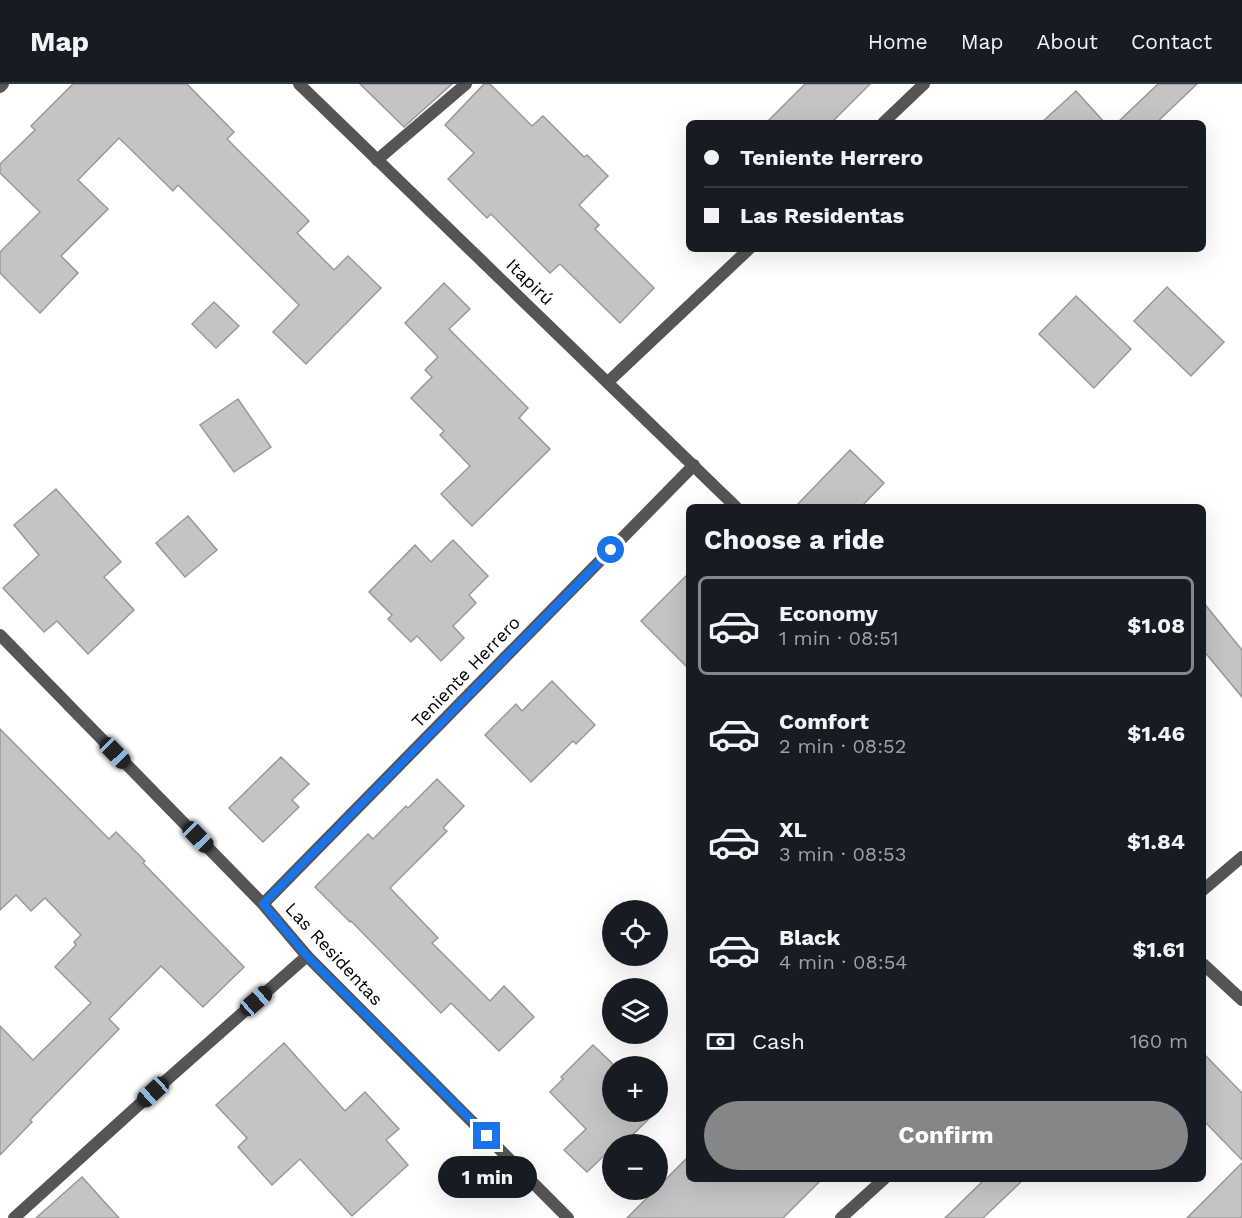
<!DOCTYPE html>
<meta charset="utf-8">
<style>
:root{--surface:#171b24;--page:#242831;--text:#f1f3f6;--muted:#9ea1a6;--line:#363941;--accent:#858687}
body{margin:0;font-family:"Work Sans",sans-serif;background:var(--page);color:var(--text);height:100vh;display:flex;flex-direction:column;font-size:22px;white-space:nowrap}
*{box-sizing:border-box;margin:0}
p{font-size:20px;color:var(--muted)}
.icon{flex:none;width:33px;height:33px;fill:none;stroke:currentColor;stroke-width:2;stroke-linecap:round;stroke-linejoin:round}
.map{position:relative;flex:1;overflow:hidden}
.drawer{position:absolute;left:686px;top:420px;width:520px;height:678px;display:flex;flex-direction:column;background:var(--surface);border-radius:9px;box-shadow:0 6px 24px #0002}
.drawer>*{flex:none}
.hud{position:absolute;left:686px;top:36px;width:520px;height:132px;border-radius:9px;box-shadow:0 6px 24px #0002;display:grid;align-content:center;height:132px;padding:0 18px;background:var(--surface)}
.fabs{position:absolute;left:602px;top:816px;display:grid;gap:12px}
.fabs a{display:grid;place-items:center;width:66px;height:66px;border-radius:50%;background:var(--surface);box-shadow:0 6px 24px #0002;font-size:30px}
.end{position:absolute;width:27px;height:27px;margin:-14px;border:8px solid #1a73e8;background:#fff;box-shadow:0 0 0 3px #fff}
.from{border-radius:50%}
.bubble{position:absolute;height:42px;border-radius:21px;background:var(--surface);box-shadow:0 6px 24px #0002;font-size:20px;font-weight:700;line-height:42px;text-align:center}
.car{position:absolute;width:18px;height:36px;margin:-18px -9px;border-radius:8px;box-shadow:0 0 4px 2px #0007;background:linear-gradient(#222 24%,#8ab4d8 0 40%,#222 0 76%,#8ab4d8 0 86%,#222 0)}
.hud b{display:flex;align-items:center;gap:21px;height:57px;font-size:22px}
.hud b+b{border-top:2px solid var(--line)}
.hud i{width:15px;height:15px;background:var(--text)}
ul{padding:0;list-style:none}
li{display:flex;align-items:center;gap:18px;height:99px;margin:0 12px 9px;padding:0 6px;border:3px solid transparent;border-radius:9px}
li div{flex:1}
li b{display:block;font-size:22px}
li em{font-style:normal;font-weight:700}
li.on{border-color:var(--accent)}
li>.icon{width:54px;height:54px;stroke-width:1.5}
h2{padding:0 18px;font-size:27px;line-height:72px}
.pay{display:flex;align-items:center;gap:15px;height:66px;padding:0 18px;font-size:22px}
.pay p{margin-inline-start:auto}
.cta{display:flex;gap:12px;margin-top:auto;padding:12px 18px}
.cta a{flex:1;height:69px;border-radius:36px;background:var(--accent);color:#fff;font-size:24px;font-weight:700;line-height:69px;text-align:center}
header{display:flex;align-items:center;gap:36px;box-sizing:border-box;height:84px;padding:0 30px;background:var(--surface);border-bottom:2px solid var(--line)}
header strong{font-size:28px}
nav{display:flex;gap:33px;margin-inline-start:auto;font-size:21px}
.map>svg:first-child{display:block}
.building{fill:#c4c4c4;stroke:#999;stroke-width:1.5}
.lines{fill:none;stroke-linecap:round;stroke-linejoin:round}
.street{stroke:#555;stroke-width:12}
.route{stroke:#1a73e8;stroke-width:8}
.labels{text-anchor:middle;stroke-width:4.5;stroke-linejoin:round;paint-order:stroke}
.street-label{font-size:18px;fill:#000;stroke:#fff}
</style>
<header>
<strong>Map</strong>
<nav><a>Home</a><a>Map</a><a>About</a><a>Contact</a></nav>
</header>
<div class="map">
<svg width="1242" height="1134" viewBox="0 0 1242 1134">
<rect width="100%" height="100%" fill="#fff"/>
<g class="building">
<polygon points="73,0 187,0 234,48 227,55 309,137 297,149 334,186 348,172 381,204 306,280 273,248 299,221 178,101 173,107 119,54 78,96 108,125 61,172 78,189 40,229 0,189 0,168 40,128 0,89 0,80 35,46 31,42"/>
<polygon points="360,0 452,0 404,43"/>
<polygon points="484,0 490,0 532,42 543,32 584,73 587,71 608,92 579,121 599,141 595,145 654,204 620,239 560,180 550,189 491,130 487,134 448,95 474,69 445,41"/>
<polygon points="805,0 870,0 831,39 766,39"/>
<polygon points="1158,0 1197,0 1156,39 1117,39"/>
<polygon points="1076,7 1105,39 1041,39"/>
<polygon points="444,199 470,225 449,245 528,324 519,334 550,365 472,442 441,410 470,382 440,351 444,347 411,314 432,293 425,286 438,273 405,239"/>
<polygon points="1167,203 1224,258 1191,292 1134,237"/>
<polygon points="1076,212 1131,265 1094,304 1039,250"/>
<polygon points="214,218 239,242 216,264 192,240"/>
<polygon points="238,315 271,363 234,388 200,341"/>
<polygon points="850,366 884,399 861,423 795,423"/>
<polygon points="56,405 121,478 104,493 134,526 88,570 57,537 44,548 3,504 39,471 14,441"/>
<polygon points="188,432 217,466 185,493 156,459"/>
<polygon points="453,456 488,492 469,511 476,519 453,542 464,554 441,577 417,552 411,558 388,535 392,531 369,508 415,461 431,478"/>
<polygon points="688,490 688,584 641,537"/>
<polygon points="1203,518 1242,566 1242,613 1203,566"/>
<polygon points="552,597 595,641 576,660 573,657 531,698 485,651 516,620 522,627"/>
<polygon points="0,645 109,755 116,748 145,777 143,779 244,883 203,923 161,882 109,935 119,945 30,1036 32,1038 0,1071 0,942 33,976 91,919 55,883 76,861 74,858 81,851 45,814 31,827 16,811 0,826"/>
<polygon points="281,673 309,700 292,716 299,723 263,758 229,724"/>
<polygon points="437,695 464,722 443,744 447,747 390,804 438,854 432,859 490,917 504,902 534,933 499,967 451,919 441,929 351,837 350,838 315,803 368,750 373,755 406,722 408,724"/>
<polygon points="284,959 345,1027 365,1008 399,1045 386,1056 408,1081 352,1132 300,1075 272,1101 238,1063 247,1054 216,1021"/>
<polygon points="593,961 615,982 612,982 612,1028 656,1028 623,1060 612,1060 612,1064 587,1088 564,1066 586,1045 550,1008 563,995 561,993"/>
<polygon points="1203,969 1242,1009 1242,1076 1203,1036"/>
<polygon points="688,1073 688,1095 822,1095 783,1134 627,1134"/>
<polygon points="1242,1079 1242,1134 1187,1134"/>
<polygon points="82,1093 119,1134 36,1134"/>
<polygon points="985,1095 1024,1095 983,1134 945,1134"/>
</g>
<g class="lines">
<g class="street">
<polyline points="299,0 736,423"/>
<polyline points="0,3 3,0"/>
<polyline points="883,39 924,0"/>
<polyline points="377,76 466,0"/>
<polyline points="608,298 749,165"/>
<polyline points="0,551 263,820 307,872 568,1134"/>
<polyline points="1203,806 1242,773"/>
<polyline points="263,820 694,381"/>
<polyline points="1203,880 1242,916"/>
<polyline points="14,1134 153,1008 307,872"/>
<polyline points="841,1134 884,1095"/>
</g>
</g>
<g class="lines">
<polyline class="route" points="487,1052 307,872 263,820 611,466"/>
</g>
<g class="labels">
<g class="street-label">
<text transform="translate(530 198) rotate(44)" y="6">Itapirú</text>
<text transform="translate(466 588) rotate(-46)" y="6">Teniente Herrero</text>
<text transform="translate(334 870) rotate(47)" y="6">Las Residentas</text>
</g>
</g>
</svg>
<div class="fabs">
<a><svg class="icon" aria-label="locate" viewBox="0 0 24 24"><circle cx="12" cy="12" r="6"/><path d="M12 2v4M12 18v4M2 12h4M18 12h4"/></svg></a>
<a><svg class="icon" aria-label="layers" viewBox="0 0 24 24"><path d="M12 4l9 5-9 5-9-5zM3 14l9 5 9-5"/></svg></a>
<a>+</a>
<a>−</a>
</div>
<i class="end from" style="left:611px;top:466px"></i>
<i class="end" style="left:487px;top:1052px"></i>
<div class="bubble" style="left:438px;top:1072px;width:99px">1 min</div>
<i class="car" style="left:115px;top:669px;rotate:136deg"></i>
<i class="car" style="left:198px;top:753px;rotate:136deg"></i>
<i class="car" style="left:256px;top:917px;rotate:49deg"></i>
<i class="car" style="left:153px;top:1008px;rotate:228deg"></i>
<div class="hud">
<b><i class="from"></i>Teniente Herrero</b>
<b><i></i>Las Residentas</b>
</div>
<section class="drawer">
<h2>Choose a ride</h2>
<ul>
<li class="on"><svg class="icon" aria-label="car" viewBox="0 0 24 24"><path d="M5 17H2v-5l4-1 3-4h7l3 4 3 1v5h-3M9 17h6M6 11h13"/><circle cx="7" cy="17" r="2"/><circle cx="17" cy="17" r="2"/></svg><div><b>Economy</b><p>1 min · 08:51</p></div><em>$1.08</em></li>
<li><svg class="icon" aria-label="car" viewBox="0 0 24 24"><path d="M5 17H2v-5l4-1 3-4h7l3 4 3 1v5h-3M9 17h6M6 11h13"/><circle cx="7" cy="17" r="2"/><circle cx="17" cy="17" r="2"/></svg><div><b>Comfort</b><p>2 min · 08:52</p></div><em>$1.46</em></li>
<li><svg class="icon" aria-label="car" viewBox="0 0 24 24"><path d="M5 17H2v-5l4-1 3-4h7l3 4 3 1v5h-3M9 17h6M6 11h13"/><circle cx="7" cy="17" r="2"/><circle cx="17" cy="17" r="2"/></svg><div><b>XL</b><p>3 min · 08:53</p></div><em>$1.84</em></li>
<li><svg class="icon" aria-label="car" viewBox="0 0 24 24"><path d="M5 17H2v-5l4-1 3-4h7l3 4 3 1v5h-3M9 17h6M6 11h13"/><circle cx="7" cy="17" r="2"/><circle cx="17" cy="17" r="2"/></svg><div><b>Black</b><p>4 min · 08:54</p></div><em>$1.61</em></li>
</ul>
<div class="pay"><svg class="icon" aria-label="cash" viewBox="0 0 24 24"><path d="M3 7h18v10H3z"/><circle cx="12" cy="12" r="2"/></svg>Cash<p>160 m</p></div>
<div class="cta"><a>Confirm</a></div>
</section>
</div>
